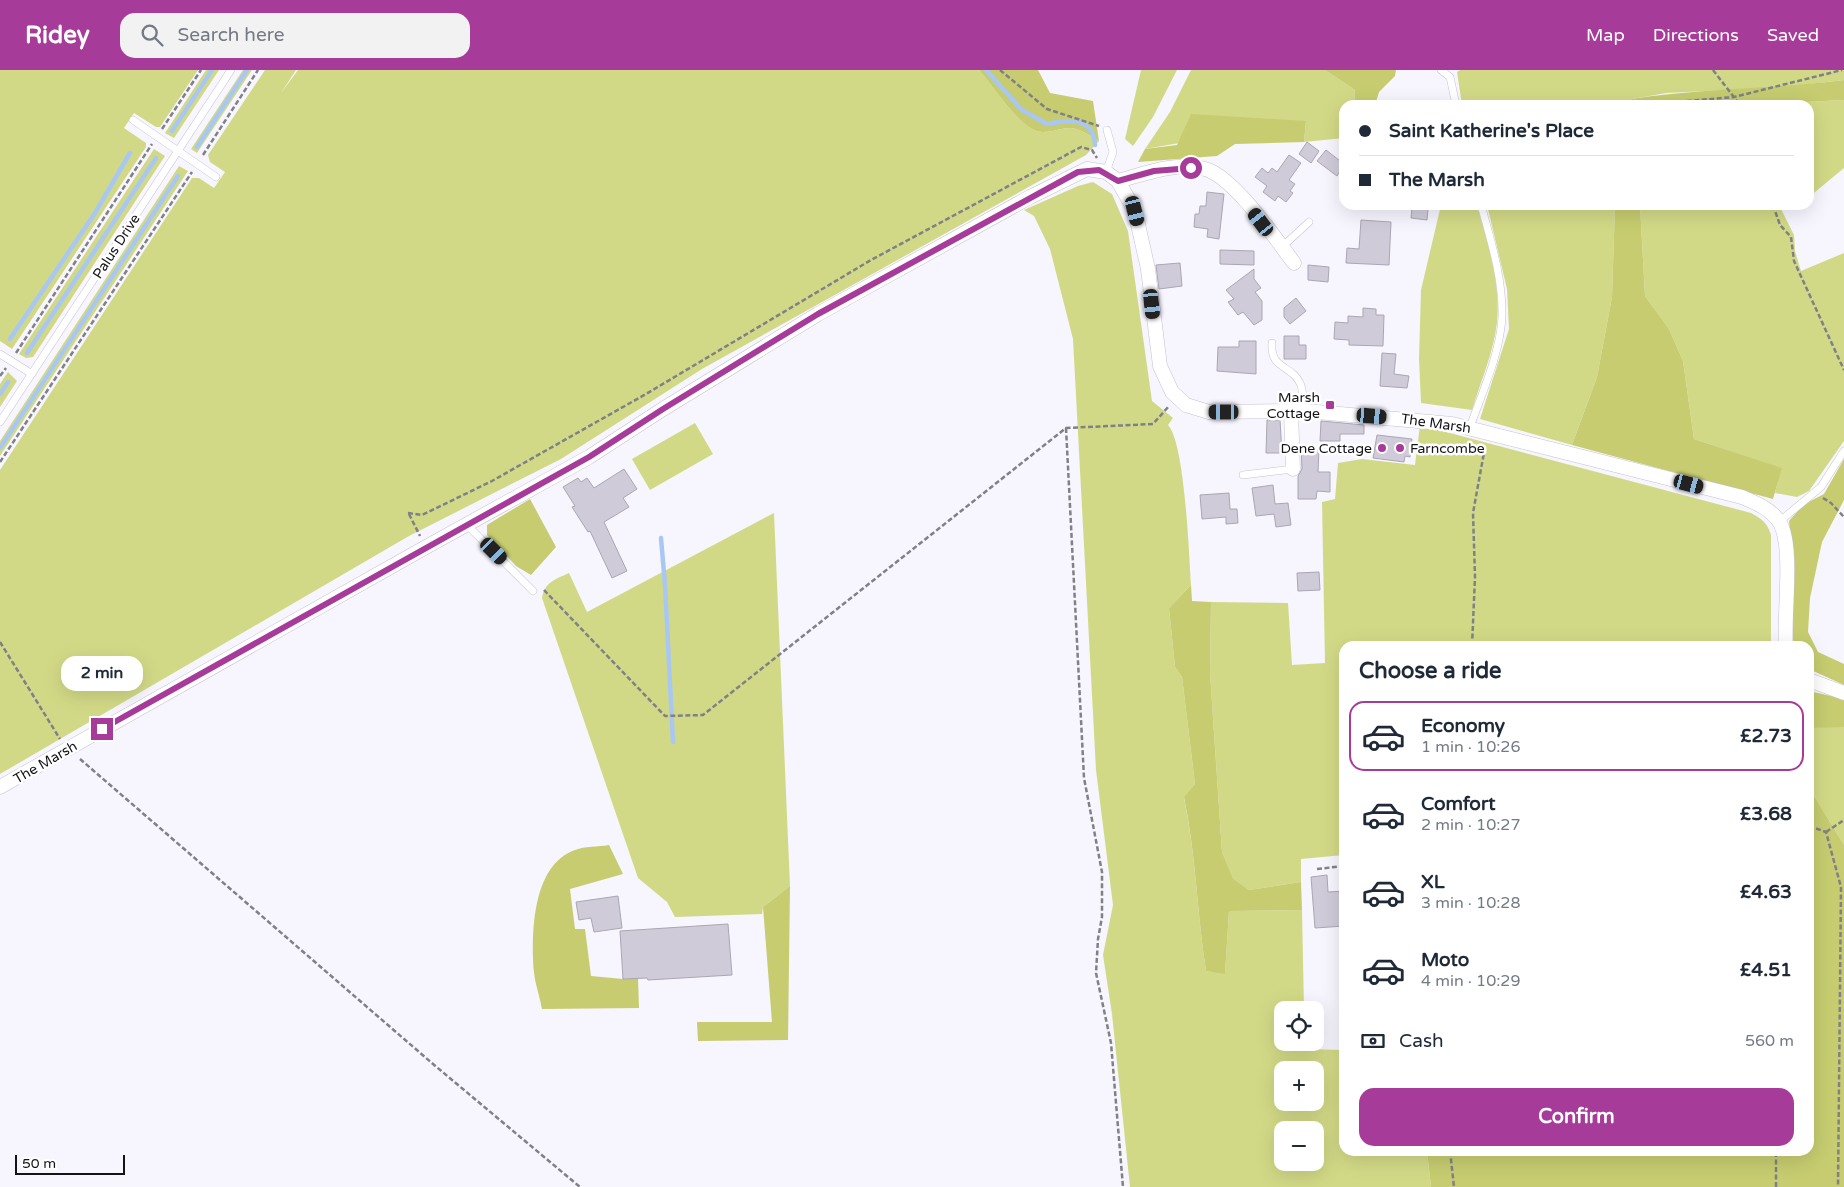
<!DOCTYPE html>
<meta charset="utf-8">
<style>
:root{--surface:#fff;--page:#f2f2f3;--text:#1f2937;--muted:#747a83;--line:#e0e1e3;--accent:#a73b9a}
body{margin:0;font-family:"Varela Round",sans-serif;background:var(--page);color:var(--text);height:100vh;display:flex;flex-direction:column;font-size:19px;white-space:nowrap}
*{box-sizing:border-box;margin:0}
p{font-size:16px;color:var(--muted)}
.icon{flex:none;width:28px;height:28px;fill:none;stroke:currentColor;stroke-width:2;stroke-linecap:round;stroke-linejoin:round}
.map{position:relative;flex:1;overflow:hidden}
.side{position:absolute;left:1339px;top:571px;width:475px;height:515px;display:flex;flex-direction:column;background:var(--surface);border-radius:15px;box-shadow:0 5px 20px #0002}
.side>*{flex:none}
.hud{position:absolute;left:1339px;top:30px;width:475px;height:110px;border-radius:15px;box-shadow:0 5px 20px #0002;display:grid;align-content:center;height:110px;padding:0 20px;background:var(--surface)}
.buttons{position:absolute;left:1274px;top:931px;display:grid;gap:10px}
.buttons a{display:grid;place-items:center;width:50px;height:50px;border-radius:10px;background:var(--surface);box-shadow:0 5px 20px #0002;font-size:25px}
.scale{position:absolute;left:15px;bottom:12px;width:110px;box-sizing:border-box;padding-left:5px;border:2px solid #141318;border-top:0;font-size:14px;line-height:18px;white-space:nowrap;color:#141318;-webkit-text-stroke:4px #fff;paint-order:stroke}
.end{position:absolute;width:22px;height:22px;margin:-11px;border:6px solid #a73b9a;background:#fff;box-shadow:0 0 0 2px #fff}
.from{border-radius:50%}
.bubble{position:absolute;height:35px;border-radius:15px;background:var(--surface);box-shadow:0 5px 20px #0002;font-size:16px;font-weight:700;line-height:35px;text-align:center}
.car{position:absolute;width:15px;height:30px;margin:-15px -8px;border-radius:6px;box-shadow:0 0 4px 1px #0007;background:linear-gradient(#222 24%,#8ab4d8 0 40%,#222 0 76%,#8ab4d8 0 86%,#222 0)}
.hud b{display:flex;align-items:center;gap:18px;height:48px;font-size:19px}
.hud b+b{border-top:1px solid var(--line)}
.hud i{width:12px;height:12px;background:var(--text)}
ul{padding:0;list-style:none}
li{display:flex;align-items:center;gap:15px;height:70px;margin:0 10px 8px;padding:0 10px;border:2px solid transparent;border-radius:15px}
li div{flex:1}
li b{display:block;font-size:19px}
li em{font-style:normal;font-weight:700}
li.active{border-color:var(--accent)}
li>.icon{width:45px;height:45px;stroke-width:1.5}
h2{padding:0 20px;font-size:22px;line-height:60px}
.pay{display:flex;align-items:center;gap:12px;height:55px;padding:0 20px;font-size:19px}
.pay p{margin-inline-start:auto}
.primary-button{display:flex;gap:10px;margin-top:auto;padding:10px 20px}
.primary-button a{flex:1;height:58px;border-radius:15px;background:var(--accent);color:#fff;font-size:20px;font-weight:700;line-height:58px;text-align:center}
header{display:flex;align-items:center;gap:30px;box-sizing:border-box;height:70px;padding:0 25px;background:var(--accent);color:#fff}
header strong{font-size:24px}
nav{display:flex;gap:28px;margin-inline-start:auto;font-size:18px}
.search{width:350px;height:45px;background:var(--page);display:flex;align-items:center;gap:12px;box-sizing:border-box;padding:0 18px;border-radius:15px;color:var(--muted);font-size:19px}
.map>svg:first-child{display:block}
.green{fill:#d2d986;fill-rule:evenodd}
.forest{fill:#c6cc6f}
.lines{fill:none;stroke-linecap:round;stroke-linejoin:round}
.stream{stroke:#a9c7f3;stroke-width:4.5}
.building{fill:#cfcbd9;stroke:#aaa6b3}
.lane-casing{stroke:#c6c2d0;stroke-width:8}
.street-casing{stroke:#c6c2d0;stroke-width:15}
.path{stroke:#828087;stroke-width:2.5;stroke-dasharray:5 2.5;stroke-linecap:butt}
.lane{stroke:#fff;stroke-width:7}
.street{stroke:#fff;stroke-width:14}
.route{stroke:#a73b9a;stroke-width:6}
.poi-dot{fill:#a73b9a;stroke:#fff;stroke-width:2}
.labels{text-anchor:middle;stroke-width:5;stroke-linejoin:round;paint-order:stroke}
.street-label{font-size:14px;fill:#141318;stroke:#fff}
.poi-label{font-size:14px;fill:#141318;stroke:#fff;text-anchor:end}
</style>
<header>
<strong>Ridey</strong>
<div class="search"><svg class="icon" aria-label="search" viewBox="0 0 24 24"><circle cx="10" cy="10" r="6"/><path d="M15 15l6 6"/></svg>Search here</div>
<nav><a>Map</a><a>Directions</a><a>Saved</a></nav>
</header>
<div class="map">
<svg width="1844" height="1117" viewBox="0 0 1844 1117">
<rect width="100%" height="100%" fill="#f7f5fd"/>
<g class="green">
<polygon points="0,0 198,0 160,57 156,57 134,43 124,58 146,73 146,77 12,279 0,271"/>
<polygon points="206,0 219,0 174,68 165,63"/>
<polygon points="243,0 252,0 197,83 191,79"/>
<path d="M265,0H296L281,23L298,0H979C993,16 1015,51 1034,60C1044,65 1057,59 1068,58C1079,57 1090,66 1099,71L1086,85L702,299L561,389L409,466L0,704V400L192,108H199L214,118L225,102L210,92L208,85Z"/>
<polygon points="1141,0 1177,0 1153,47 1133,76 1125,69"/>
<polygon points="1191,0 1325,0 1355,20 1354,35 1344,35 1344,68 1304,72 1306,51 1145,79 1170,42"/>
<polygon points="1460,0 1844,0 1844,10 1784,17 1666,23 1632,29 1628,35 1462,35 1457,2"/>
<polygon points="1844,30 1844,98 1809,127 1809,35 1748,35"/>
<polygon points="154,79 165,86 33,287 26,288 19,284"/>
<polygon points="179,96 188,101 0,386 0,371"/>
<path d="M1093,112L1112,124L1128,161L1152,331L1173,348L1168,355C1185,373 1189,485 1191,515L1169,538L1175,597L1182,607L1195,714L1184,728C1196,785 1197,843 1206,901L1225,903L1229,841L1302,840L1304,940H1282V972L1305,973V979L1344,980V1081H1427L1431,1117H1130L1112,944L1103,885L1113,835L1096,700L1073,269L1050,179L1034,146L1024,140L1078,116ZM1282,1000H1315V1032H1282ZM1282,1060H1315V1092H1282Z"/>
<path d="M1441,135H1477C1487,172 1501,213 1497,252C1494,281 1481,311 1472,340L1421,333L1419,289L1421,220Z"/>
<polygon points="1487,135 1615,135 1612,227 1597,307 1572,375 1480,349 1509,259 1507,219"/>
<polygon points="1640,135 1779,135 1794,165 1795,181 1801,201 1844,183 1844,371 1809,421 1797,427 1775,423 1781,398 1694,369 1683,291 1669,259 1645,226"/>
<polygon points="8,302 17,311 0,337 0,314"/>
<polygon points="695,353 713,384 650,420 632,389"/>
<path d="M1420,355L1751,443C1762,449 1767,452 1771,465V576H1344V785L1301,789V812L1249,820L1233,810L1222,782L1210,603L1211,532L1288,533L1292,595L1325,593L1322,432L1335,429L1338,393L1362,389L1415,395Z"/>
<path d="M774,443L790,816L763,837L762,844L675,847L667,832L638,808L542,528C545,512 554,510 569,503L587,542Z"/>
<polygon points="1833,656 1844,657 1844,775 1810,719 1811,658"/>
</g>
<g class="forest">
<path d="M979,0H1038L1050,23L1093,31L1099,71C1090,66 1079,57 1068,58C1057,59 1044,65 1034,60C1015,51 993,16 979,0Z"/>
<polygon points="1325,0 1396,0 1395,6 1379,22 1375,35 1354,35 1355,20"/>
<path d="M1844,10V30L1748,35H1628L1632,29C1702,18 1773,19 1844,10Z"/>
<polygon points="1191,44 1306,51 1304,72 1235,74 1217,86 1138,92 1145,79 1177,75"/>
<polygon points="1615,135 1640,135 1645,226 1669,259 1683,291 1694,369 1782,398 1773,429 1572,375 1597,307 1612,227"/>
<polygon points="1844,389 1844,430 1822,472 1810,528 1808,562 1818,582 1844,594 1844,615 1809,599 1809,576 1793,575 1790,542 1793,492 1789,451 1803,435 1824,424"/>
<polygon points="530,429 556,477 531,505 516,496 487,465 487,455"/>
<path d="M1191,515L1192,531L1211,532L1210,603L1222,782L1233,809L1249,820L1301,812L1302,840L1229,841L1225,904L1206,901C1197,843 1196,785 1184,727L1195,714L1182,607L1175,597L1169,538Z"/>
<polygon points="1809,621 1844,629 1844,657 1811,658 1810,719 1844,775 1844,1117 1431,1117 1427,1081 1809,1081"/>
<path d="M609,775L623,804L570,819L575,859H585L591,906L623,909L638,908L639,938L542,939C540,927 535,914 534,902C531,864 532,795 575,780C585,776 598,777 609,775Z"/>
<polygon points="790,816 788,970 698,971 697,952 772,952 763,837"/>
</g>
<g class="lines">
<g class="stream">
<path d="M986,0L1022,40L1047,54C1068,50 1093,46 1095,75"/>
<polyline points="172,61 212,0"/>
<polyline points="197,77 247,0"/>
<polyline points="10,269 95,143 130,83"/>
<polyline points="27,283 156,88"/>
<polyline points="0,324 8,312"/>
<polyline points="0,378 178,106"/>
<polyline points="661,468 665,515 673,672"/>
</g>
</g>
<g class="building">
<polygon points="1307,72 1319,81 1311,93 1299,84"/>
<polygon points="1326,80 1344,94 1337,106 1317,91"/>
<polygon points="1289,85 1301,93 1289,110 1295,114 1290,121 1293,123 1286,132 1278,126 1275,131 1263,122 1267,116 1255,107 1262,98 1268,103 1272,98 1277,102"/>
<polygon points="1207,122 1224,124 1219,169 1207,167 1208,159 1194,157 1195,144 1199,144 1200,136 1206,136"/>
<polygon points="1412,137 1428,139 1427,150 1411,148"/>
<polygon points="1361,150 1391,152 1389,195 1346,193 1347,178 1359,179"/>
<polygon points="1220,180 1254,181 1254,195 1220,194"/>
<polygon points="1180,193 1182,216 1159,219 1156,195"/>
<polygon points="1308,195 1329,197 1328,212 1308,210"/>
<polygon points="1254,199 1254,209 1261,218 1255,222 1262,231 1262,250 1254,255 1243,242 1238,245 1228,232 1234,229 1226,220"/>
<polygon points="1296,228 1306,241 1290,254 1284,247 1284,238"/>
<polygon points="1363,238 1376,239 1376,245 1384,245 1383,276 1349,275 1349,270 1334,269 1335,252 1348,253 1348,246 1363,247"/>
<polygon points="1284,266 1299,266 1299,275 1306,275 1306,289 1284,289"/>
<polygon points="1239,271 1256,271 1256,304 1217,301 1218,277 1239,277"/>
<polygon points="1382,283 1396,284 1394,304 1409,306 1407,318 1380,316"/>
<polygon points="1267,350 1280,350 1282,383 1266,383"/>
<polygon points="1321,351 1364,355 1364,364 1340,364 1340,371 1320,371"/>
<polygon points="1377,365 1412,369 1410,387 1405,386 1404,392 1373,388"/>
<polygon points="1301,378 1319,378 1318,402 1330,402 1330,422 1317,421 1316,429 1298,429 1298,406 1302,399"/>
<polygon points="624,399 637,419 623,428 629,437 604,452 627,501 612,508 590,461 588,462 572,437 575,436 563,417 578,408 581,412 587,408 594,418"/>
<polygon points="1273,415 1275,434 1288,433 1291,455 1276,457 1274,444 1256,446 1252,418"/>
<polygon points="1229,423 1230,439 1237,439 1238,453 1226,454 1226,447 1202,449 1200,425"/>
<polygon points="1319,502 1320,520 1298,521 1297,503"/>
<polygon points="1327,805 1328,822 1344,821 1344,856 1315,858 1311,807"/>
<polygon points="618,826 622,858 594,862 591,848 579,850 576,832"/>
<polygon points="728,854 732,905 648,910 647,908 623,909 620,861"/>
</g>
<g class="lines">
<g class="lane-casing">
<g id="lane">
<polyline points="1441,0 1450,7 1456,35"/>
<polyline points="133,50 216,107"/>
<polyline points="1106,102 1113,82 1107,60"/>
<polyline points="1282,177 1309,152"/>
<path d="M1272,273C1270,300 1291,294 1300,313C1304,321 1303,332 1303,341"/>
<polyline points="0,284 32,304"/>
<polyline points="0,352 231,0"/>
<path d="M1470,357C1482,323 1500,284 1502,247C1503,209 1491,171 1481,135"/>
<polyline points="1243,405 1293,399"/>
<polyline points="1780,451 1821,417 1844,381"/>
<polyline points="467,455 533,521"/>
</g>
</g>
<g class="street-casing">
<g id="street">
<path d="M1118,111C1144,104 1177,91 1205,99C1233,106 1275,168 1294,193"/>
<polyline points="1291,341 1293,399"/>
<polyline points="1809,610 1844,623"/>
<path d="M0,717L426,477L589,387L663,339L818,244L1030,127L1087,99L1106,102L1118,111L1135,141L1148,199L1160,296L1172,322L1186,335L1209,342L1306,341L1452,354L1742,427C1756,433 1769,438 1778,450C1795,472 1783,546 1786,576"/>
</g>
</g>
<g class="path">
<polyline points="1000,0 1047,39 1099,56"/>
<polyline points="1713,0 1740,35"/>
<polyline points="1642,35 1734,27 1842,0"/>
<polyline points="162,59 201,0"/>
<polyline points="203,85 258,0"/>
<polyline points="1773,135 1780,155 1791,167 1794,191 1844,300"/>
<polyline points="16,283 152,74"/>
<polyline points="0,306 6,298"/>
<polyline points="1066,358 1084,708 1102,802 1102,847 1098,869 1096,903 1111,973 1123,1117"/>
<polyline points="0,392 192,102"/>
<polyline points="1823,428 1831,433 1844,447"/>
<polyline points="408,443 422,445 492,411 646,324 871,190 1081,77 1092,80 1097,88"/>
<polyline points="409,444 420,466"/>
<polyline points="544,520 665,646 703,645 1066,358 1153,354 1169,336"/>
<polyline points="0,572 60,669"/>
<polyline points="1472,576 1475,507 1473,443 1485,377"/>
<polyline points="80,689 433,994 580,1117"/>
<polyline points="1809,756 1826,762 1841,817 1838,1117"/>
<polyline points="1826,762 1844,750"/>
<polyline points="1317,799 1344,796"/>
<polyline points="1450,1081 1454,1117"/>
<polyline points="1776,1117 1776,1081"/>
</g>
<use href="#lane" class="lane"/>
<use href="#street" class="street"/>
</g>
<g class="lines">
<polyline class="route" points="102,659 589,387 663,339 818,244 1078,102 1099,100 1118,111 1154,101 1191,98"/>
</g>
<g class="poi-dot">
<rect x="1325" y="330" width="10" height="10" rx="2.5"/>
<circle cx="1382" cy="378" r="5"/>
<circle cx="1400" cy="378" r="5"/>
</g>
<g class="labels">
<g class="street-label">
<text transform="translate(116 176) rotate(-57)" y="5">Palus Drive</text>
<text transform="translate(1436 353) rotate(8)" y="5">The Marsh</text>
<text transform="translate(45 692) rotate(-30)" y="5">The Marsh</text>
</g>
<g class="poi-label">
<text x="1320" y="332">Marsh<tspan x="1320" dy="16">Cottage</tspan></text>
<text x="1372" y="383">Dene Cottage</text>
<text x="1410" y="383" text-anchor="start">Farncombe</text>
</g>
</g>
</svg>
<div class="buttons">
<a><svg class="icon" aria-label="locate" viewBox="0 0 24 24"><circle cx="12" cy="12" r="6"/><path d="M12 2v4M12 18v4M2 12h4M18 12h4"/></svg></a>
<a>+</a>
<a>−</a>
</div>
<div class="scale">50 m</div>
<i class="end from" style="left:1191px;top:98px"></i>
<i class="end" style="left:102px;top:659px"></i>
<div class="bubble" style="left:61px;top:586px;width:82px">2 min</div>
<i class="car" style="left:1135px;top:141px;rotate:166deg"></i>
<i class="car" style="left:1261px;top:152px;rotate:323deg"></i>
<i class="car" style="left:1152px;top:234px;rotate:174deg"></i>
<i class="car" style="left:1224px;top:342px;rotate:270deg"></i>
<i class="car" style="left:1372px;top:346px;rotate:95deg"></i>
<i class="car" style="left:1689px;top:414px;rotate:105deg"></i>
<i class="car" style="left:494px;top:481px;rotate:135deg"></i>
<div class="hud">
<b><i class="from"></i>Saint Katherine's Place</b>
<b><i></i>The Marsh</b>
</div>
<section class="side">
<h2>Choose a ride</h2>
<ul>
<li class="active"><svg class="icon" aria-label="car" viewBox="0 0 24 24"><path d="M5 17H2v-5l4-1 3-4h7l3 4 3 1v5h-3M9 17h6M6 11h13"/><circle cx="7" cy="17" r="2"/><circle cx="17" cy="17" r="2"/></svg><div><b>Economy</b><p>1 min · 10:26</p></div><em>£2.73</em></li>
<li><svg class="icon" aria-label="car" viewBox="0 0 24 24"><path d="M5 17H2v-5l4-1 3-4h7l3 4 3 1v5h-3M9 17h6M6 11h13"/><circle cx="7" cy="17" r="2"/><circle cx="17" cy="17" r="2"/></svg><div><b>Comfort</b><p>2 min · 10:27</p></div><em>£3.68</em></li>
<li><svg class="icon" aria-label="car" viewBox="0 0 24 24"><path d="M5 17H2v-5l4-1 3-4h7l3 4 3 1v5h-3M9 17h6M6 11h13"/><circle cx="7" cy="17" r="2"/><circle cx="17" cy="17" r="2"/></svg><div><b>XL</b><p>3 min · 10:28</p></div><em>£4.63</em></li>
<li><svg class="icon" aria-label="car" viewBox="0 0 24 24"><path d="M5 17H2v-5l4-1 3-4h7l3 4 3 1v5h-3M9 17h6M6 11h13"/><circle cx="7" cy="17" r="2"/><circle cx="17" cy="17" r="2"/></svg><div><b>Moto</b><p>4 min · 10:29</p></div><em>£4.51</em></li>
</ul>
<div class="pay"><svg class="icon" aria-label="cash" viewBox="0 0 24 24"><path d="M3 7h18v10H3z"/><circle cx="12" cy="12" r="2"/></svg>Cash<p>560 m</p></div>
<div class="primary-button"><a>Confirm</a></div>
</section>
</div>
